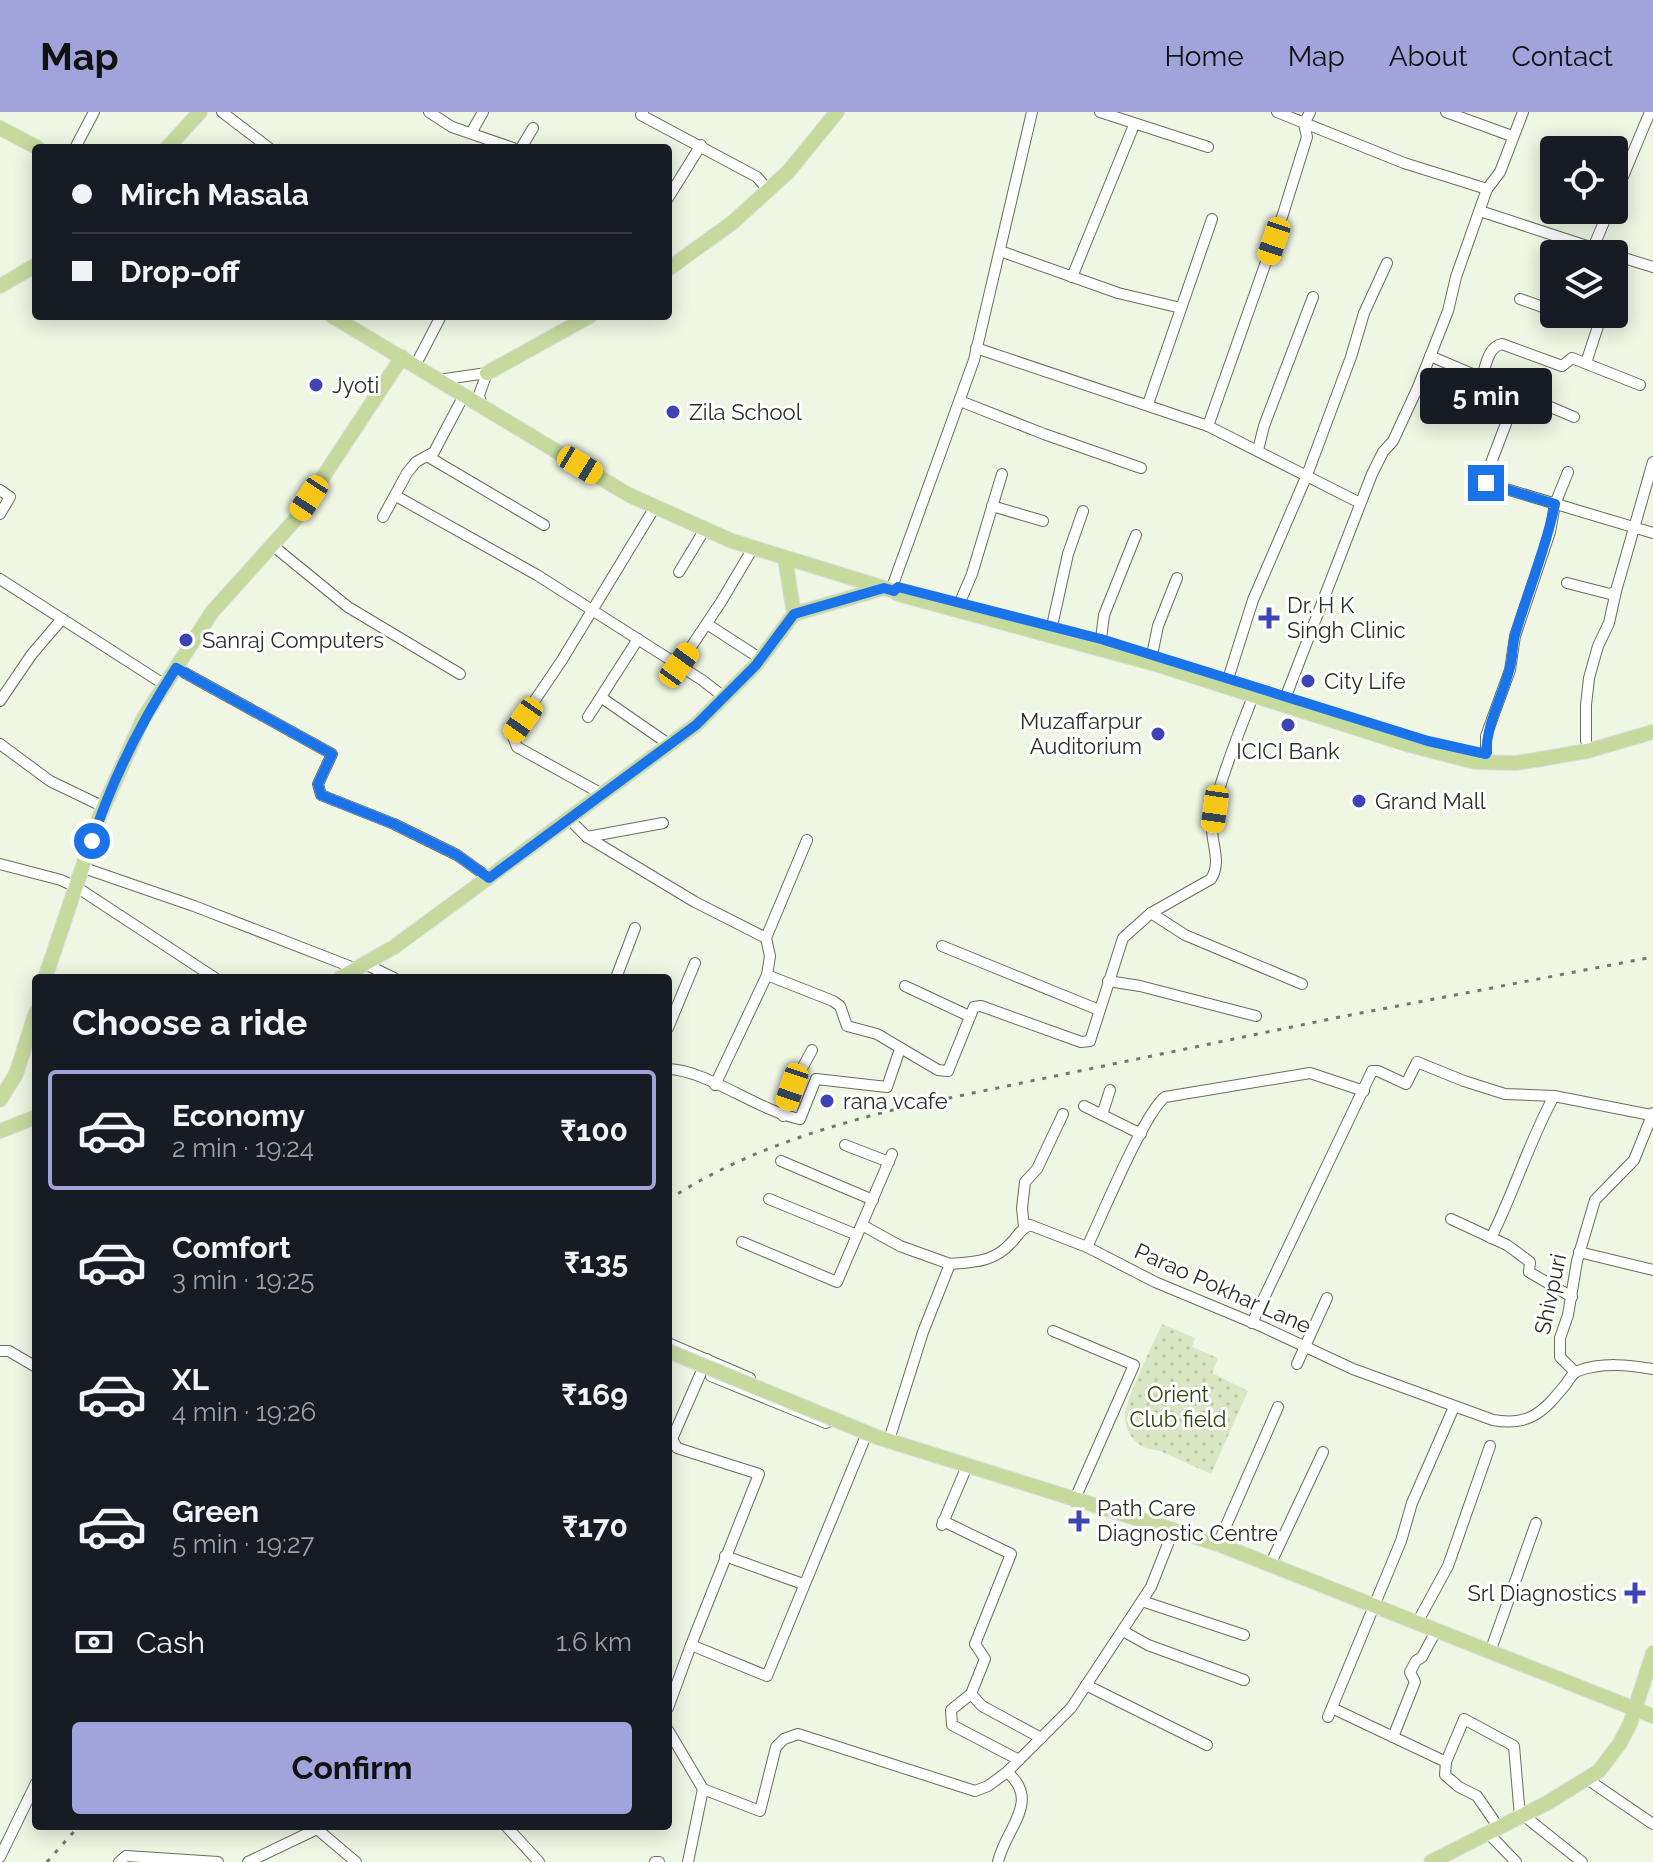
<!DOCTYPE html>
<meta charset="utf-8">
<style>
:root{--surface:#171b24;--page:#242831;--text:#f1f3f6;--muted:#9ea1a6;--line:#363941;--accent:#a0a4da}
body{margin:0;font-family:Raleway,sans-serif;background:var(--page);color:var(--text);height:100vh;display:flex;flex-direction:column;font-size:30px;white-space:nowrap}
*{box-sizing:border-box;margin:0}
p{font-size:26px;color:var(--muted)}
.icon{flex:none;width:44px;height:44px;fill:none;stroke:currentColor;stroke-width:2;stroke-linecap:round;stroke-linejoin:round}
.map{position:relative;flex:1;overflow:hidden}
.details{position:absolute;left:32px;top:862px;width:640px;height:856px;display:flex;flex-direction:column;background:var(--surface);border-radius:8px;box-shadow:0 4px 20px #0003}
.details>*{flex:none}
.guide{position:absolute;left:32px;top:32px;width:640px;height:176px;border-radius:8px;box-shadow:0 4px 20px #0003;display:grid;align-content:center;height:176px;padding:0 40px;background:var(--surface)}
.controls{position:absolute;left:1540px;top:24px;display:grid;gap:16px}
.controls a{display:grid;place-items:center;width:88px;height:88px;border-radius:8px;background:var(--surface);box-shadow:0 4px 20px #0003;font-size:40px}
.end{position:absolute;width:36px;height:36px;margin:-18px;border:10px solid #1a73e8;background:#fff;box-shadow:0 0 0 4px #fff}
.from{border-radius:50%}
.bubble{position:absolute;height:56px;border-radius:8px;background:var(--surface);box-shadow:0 4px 20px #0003;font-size:26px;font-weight:700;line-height:56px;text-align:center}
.car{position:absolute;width:24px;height:48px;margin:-24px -12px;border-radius:10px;box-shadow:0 0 6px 2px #0007;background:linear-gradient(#f5c518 24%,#345 0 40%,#f5c518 0 76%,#345 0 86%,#f5c518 0)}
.guide b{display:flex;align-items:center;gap:28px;height:76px;font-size:30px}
.guide b+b{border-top:2px solid var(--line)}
.guide i{width:20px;height:20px;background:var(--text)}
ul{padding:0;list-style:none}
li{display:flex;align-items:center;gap:24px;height:120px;margin:0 16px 12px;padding:0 24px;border:4px solid transparent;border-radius:8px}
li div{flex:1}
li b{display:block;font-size:30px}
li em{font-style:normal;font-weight:700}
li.active{border-color:var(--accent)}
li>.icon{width:72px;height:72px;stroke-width:1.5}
h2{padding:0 40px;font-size:36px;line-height:96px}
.pay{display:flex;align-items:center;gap:20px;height:88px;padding:0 40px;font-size:30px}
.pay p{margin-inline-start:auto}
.button{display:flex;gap:16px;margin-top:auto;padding:16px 40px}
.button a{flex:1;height:92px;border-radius:8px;background:var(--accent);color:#111;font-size:32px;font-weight:700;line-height:92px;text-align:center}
header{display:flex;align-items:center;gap:48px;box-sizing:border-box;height:112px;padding:0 40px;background:var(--accent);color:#111}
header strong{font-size:38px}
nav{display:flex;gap:44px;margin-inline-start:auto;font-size:28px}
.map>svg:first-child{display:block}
.park{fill:url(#park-dots)}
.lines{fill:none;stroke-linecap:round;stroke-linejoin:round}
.minor-casing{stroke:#686e5e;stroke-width:12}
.major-casing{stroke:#dddedd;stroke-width:16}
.minor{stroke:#fff;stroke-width:10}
.major{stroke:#c6da9e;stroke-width:14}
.rail{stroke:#73776c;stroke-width:3;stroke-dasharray:4 8;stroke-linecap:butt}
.major-bridge-casing{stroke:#dddedd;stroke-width:16;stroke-linecap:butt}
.major-bridge{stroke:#c6da9e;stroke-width:14}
.route{stroke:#1a73e8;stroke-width:10}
.poi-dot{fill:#3e43b7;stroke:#fff;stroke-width:3}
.labels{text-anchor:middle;stroke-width:6;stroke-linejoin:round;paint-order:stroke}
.poi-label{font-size:22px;fill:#2d3029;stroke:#fff;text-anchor:start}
.street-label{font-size:22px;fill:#2d3029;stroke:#fff}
.park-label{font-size:22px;fill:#33440a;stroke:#fff}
</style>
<header>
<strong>Map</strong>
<nav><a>Home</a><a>Map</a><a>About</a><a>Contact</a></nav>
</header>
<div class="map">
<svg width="1653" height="1750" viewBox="0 0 1653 1750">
<defs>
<pattern id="park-dots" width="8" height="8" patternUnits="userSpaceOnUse" patternTransform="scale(2)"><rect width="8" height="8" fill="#dae7c5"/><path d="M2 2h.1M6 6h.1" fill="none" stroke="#bbc6a9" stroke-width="1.8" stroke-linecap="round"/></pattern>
</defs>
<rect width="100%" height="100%" fill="#eff6e3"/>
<path class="park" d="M1162,1212L1195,1226L1192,1235L1218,1246L1212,1261L1248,1279L1211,1362L1158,1338C1140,1338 1127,1325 1125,1307C1123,1291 1155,1229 1162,1212Z"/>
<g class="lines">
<g class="minor-casing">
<g id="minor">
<polyline points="222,0 269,36"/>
<polyline points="429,0 452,15 513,36"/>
<polyline points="643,0 641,3 757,65 768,78"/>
<polyline points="1100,0 1208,35"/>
<polyline points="1277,0 1404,51 1487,77 1500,60 1523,0"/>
<polyline points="1446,0 1512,24"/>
<polyline points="471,21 483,0"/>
<polyline points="75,36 94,0"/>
<polyline points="521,36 533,16"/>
<polyline points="668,86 701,33"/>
<polyline points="1614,86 1650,0"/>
<polyline points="1480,99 1593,136 1609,98"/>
<polyline points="1000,139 1118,181 1181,196"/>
<polyline points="1614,143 1653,155"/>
<polyline points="1072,165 1134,13"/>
<polyline points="1614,168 1622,145"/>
<polyline points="1520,187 1554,199"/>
<polyline points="1565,202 1575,202"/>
<polyline points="1578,202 1600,210"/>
<polyline points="976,236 1208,314 1360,391"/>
<polyline points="1430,244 1574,305"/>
<polyline points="1586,251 1602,202"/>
<polyline points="415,254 441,204"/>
<path d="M1482,265C1486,253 1488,235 1502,232L1562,254L1572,246L1640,273"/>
<polyline points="438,268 487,261 479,283 482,294"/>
<polyline points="1518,280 1486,364 1486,371 1653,421"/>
<polyline points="960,289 1044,322 1141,356"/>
<polyline points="1148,292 1212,107"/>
<polyline points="1208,314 1283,102 1307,25 1304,12 1310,0"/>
<polyline points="1258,338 1264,314 1313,185"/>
<polyline points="427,344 544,413"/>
<polyline points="0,378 10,385 0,402"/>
<polyline points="396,384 537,463 702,568 724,585"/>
<polyline points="992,394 1043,409"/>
<polyline points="383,405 407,361 416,350 434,340 464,283"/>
<polyline points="272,433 348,495 460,562"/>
<polyline points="679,460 705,417"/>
<polyline points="0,467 165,573"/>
<polyline points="1567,471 1610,482 1616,479 1653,350"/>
<polyline points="891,478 974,248 1032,0"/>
<polyline points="960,490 972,462 1002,362"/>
<polyline points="707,512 761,547"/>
<polyline points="1052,514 1068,442 1083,399"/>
<polyline points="1101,527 1104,503 1136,423"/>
<polyline points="1152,543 1158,514 1177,466"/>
<polyline points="679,553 721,490 753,436"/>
<polyline points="176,556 332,642 318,672 321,683 394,712 457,743 489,766"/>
<polyline points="1228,567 1253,488 1307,363 1351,245 1364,201 1387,151"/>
<polyline points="1286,584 1372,362 1383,340 1393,329 1418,275 1448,199 1456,165 1487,77"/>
<polyline points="602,586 670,633"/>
<polyline points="0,589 32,542 62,507"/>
<polyline points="588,605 638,527"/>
<polyline points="1586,629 1586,593 1589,566 1598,534 1609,511 1616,479"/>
<polyline points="0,632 50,669 104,695"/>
<polyline points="1486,642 1486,624 1510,558 1515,524 1550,420 1555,392 1568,360"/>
<polyline points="602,682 517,635 512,622 562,548 655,395"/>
<polyline points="570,708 587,725 695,790 766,826 770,844 767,863 715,973"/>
<polyline points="587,725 663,711"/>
<polyline points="0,752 61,768 78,776 215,866"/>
<polyline points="84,756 194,794 349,854 355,858"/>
<polyline points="1151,801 1185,823 1302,872"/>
<polyline points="766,826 807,728"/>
<polyline points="942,834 1099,898"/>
<polyline points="365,852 394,866"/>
<path d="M767,863L833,889L840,894L847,914L877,922L938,958L948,959L974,895L981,894L1081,930L1090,929L1123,826L1151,801L1211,767C1221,751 1213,736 1212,718C1211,686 1241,617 1253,584"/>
<polyline points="616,866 635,816"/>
<polyline points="1108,869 1140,874 1256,904"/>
<polyline points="905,874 969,904"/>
<polyline points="668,916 695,851"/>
<path d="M668,957C707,958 758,999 800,1007L816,967L887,975L900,937"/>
<polyline points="1084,994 1141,1022"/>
<polyline points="1102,1003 1110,978"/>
<polyline points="783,1004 792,975 812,938"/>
<polyline points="845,1033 889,1050"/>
<polyline points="781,1049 873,1088"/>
<polyline points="769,1087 857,1123"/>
<polyline points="1451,1107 1507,1133 1530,1150 1529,1160 1572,1185"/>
<polyline points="862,1113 900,1134 950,1152"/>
<polyline points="1024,1115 1022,1096 1025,1070 1037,1057 1063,1002"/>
<path d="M1491,1126C1514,1080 1529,1030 1554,984"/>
<polyline points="742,1130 837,1170 892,1042"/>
<path d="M1087,1135C1101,1106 1144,1001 1165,985L1310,961L1364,979"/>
<polyline points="1579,1140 1653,1158"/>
<polyline points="1252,1211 1372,959 1378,959 1406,972 1417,950 1464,969 1505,982 1554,984 1651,1003"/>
<polyline points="1053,1219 1134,1253 1074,1389"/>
<polyline points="668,1231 750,1266"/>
<polyline points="0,1239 9,1239 36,1255"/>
<polyline points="707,1247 672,1327 677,1336 759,1362 691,1533 767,1564 865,1326"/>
<polyline points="1297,1252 1327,1186"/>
<polyline points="1575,1260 1560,1245 1560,1226 1568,1203 1577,1149 1595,1088 1634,1048 1653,1001"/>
<polyline points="711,1264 826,1311"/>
<path d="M889,1328L923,1220L950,1152C974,1150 994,1150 1011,1131C1018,1124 1020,1117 1030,1113L1087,1135L1155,1170L1263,1215L1353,1257L1493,1308C1530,1315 1544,1299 1566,1272C1570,1267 1572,1261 1578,1259C1602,1250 1629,1253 1653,1257"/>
<polyline points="943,1409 1011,1442 975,1532 985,1547 971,1582 982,1594 1041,1626"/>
<polyline points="942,1413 967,1354"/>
<polyline points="1218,1432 1278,1295"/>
<polyline points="725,1444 803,1472"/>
<polyline points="1270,1453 1323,1340"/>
<polyline points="1142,1489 1244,1523"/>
<polyline points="1417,1511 1448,1454 1490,1334"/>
<polyline points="1123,1519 1148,1533 1244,1568"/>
<polyline points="1490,1540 1536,1411"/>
<polyline points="1086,1573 1207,1633"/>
<polyline points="971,1582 951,1598 952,1613 1019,1648"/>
<polyline points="668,1596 691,1533"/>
<polyline points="1332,1596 1446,1650 1445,1663 1459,1675 1477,1684 1499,1716"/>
<polyline points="1328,1605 1401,1429 1412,1391 1454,1295"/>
<polyline points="668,1618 703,1677 760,1699 776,1635 784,1627 798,1622 975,1679 988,1674 1007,1660 1071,1596 1151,1475 1173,1419"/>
<polyline points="1393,1625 1415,1570 1410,1560 1416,1549 1422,1545 1436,1519"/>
<polyline points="1446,1650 1464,1607 1514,1634 1520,1705"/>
<polyline points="1587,1667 1653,1712"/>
<polyline points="1523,1703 1582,1750"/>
<polyline points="506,1714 539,1750"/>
<polyline points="1488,1721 1516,1750"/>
<polyline points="0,1745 36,1671"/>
<polyline points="119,1750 126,1744 218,1750"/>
<polyline points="248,1750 317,1717 356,1750"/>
<polyline points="655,1750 659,1750"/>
<polyline points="688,1750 703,1677"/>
<path d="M998,1750C1005,1717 1042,1689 1007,1660"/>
</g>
</g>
<g class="major-casing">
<g id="major">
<polyline points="0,16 38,36"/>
<polyline points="167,36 200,0"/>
<polyline points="668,157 732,111 788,60 837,0"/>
<polyline points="0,174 36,153"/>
<polyline points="332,204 629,383 732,429 894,479 898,482 1155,552 1409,633 1475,650 1516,651 1541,647 1587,639 1653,620"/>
<polyline points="487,261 590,204"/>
<polyline points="794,502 884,476"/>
<polyline points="45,866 100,703 143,607 212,500 294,409 402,245"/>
<polyline points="340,866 394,835 696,613 756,553 794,502 785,446"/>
<polyline points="0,988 16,962 36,900"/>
<polyline points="0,1019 36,1005"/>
<polyline points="877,1325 1218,1432 1653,1604"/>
<polyline points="1431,1750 1547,1691 1599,1659 1620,1631 1630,1612 1653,1541"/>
</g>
</g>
<use href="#minor" class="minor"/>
<use href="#major" class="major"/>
<g class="rail">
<path d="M668,1088C738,1042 820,1016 901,996L1335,906L1653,845"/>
<polyline points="47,1750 79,1714"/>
</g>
<g class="major-bridge-casing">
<polyline id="major-bridge" points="668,1239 877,1325"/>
</g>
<use href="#major-bridge" class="major-bridge"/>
</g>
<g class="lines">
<path class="route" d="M92,729C112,668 141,610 176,556L332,642L318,672L321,683L394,712L457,743L489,766L696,613L756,553L794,502L884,476L894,479L898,475L1101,527L1428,629L1486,642C1487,611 1501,588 1509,559C1513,547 1512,534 1515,523C1528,479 1546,437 1555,392L1486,371"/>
</g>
<g class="poi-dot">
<circle cx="316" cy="273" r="8"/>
<circle cx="673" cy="300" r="8"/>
<path d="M1265 494h8v8h8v8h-8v8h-8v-8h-8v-8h8z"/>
<circle cx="186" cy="528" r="8"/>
<circle cx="1308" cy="569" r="8"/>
<circle cx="1288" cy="613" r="8"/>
<circle cx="1158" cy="622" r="8"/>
<circle cx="1359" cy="689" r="8"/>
<circle cx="827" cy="989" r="8"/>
<path d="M1075 1397h8v8h8v8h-8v8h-8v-8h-8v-8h8z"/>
<path d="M1631 1469h8v8h8v8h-8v8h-8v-8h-8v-8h8z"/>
</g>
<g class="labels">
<g class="poi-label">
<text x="332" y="281">Jyoti</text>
<text x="689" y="308">Zila School</text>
<text x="1287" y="501">Dr. H K<tspan x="1287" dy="25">Singh Clinic</tspan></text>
<text x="202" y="536">Sanraj Computers</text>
<text x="1324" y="577">City Life</text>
<text x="1142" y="617" text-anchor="end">Muzaffarpur<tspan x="1142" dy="25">Auditorium</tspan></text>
<text x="1288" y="647" text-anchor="middle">ICICI Bank</text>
<text x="1375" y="697">Grand Mall</text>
<text x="843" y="997">rana vcafe</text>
<text x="1097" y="1404">Path Care<tspan x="1097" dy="25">Diagnostic Centre</tspan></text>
<text x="1617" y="1489" text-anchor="end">Srl Diagnostics</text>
</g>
<g class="street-label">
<text transform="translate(1223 1176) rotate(24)" y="8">Parao Pokhar Lane</text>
<text transform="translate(1550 1182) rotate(-78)" y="8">Shivpuri</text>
</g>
<g class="park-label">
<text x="1178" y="1290">Orient<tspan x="1178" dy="25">Club field</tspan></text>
</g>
</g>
</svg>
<div class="controls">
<a><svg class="icon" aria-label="locate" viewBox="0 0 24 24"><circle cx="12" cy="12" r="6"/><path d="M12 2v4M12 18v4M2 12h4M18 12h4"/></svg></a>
<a><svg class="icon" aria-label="layers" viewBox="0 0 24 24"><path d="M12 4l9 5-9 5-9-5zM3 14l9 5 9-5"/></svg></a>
</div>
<i class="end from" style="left:92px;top:729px"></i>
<i class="end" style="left:1486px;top:371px"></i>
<div class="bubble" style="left:1420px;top:256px;width:132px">5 min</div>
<i class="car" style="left:1274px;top:129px;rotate:199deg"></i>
<i class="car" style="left:580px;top:353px;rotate:121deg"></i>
<i class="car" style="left:309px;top:386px;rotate:213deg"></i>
<i class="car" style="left:679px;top:553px;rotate:36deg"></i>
<i class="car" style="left:523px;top:608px;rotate:215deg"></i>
<i class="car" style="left:1215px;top:697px;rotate:188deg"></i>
<i class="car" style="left:792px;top:975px;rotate:199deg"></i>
<div class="guide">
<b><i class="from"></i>Mirch Masala</b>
<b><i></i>Drop-off</b>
</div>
<section class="details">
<h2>Choose a ride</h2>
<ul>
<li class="active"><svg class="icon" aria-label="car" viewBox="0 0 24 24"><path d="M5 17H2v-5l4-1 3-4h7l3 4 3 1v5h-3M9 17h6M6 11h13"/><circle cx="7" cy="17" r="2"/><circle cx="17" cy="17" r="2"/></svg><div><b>Economy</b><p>2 min · 19:24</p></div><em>₹100</em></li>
<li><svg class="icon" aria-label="car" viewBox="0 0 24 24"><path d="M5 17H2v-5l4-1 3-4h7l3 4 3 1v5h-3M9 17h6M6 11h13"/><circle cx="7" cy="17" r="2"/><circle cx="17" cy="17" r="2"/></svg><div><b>Comfort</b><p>3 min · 19:25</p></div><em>₹135</em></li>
<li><svg class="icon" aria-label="car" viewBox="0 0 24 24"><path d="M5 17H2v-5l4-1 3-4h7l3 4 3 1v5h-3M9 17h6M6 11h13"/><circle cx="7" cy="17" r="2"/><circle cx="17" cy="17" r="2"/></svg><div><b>XL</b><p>4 min · 19:26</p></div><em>₹169</em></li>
<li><svg class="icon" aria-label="car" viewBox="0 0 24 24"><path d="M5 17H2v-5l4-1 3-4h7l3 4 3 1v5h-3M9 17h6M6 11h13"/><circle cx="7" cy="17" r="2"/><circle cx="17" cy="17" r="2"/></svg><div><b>Green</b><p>5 min · 19:27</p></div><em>₹170</em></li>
</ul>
<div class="pay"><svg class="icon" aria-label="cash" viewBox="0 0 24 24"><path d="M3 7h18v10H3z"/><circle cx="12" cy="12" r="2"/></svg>Cash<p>1.6 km</p></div>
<div class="button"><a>Confirm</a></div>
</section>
</div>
